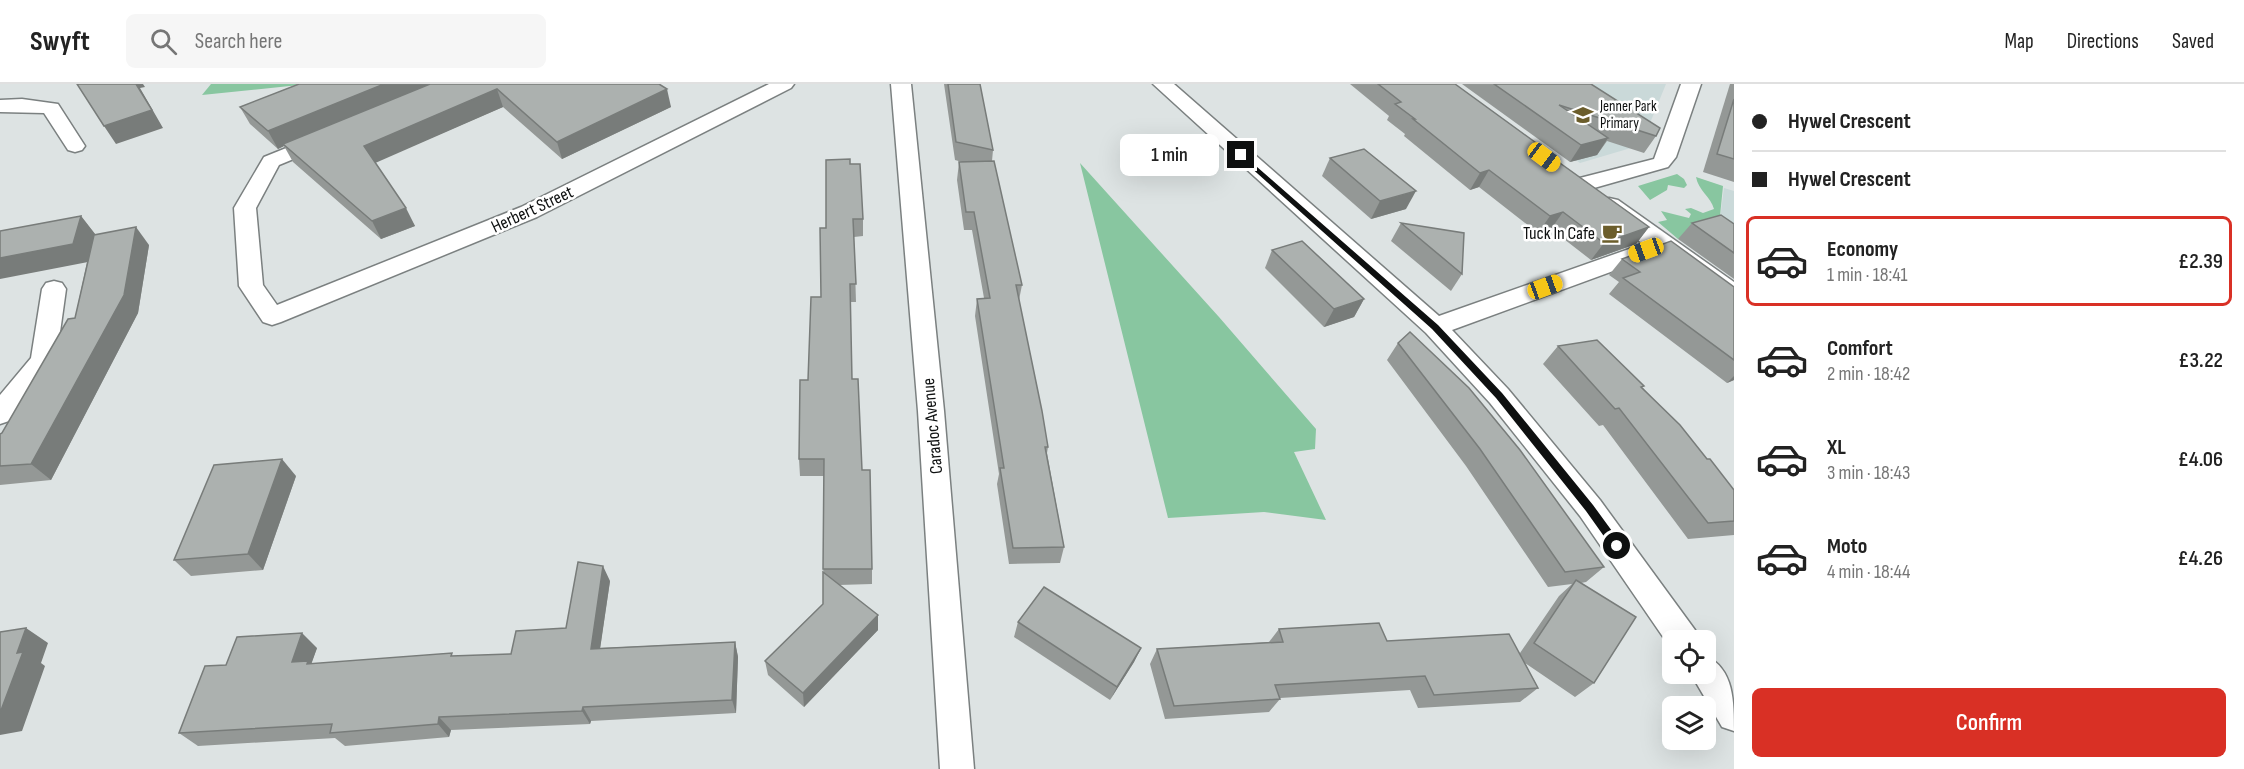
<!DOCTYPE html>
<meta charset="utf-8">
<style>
:root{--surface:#fff;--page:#f6f6f6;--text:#222;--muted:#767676;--line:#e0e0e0;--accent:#d93025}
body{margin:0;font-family:"Sofia Sans Condensed",sans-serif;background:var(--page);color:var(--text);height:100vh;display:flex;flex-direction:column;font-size:22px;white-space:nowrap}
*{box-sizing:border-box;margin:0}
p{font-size:20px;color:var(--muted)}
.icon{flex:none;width:33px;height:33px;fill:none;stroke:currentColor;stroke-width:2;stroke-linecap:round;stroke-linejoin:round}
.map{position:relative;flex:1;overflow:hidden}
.drawer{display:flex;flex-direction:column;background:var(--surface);width:510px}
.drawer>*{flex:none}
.top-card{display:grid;align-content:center;height:132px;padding:0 18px;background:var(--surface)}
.tools{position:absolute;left:1662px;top:546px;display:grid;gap:12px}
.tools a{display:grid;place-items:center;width:54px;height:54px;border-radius:9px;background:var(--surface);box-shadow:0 6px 24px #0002;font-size:30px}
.end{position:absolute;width:27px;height:27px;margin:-14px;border:8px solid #0e1010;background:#fff;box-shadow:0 0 0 3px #fff}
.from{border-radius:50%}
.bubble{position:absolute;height:42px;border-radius:9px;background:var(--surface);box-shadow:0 6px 24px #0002;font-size:20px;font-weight:600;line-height:42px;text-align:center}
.car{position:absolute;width:18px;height:36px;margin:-18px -9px;border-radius:8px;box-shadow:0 0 4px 2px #0007;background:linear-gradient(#f5c518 24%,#345 0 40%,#f5c518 0 76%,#345 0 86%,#f5c518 0)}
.top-card b{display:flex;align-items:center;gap:21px;height:57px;font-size:22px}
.top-card b+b{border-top:2px solid var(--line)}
.top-card i{width:15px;height:15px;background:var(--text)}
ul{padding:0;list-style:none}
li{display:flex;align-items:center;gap:18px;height:90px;margin:0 12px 9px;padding:0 6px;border:3px solid transparent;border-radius:9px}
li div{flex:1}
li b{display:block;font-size:22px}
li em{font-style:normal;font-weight:600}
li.selected{border-color:var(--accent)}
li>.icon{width:54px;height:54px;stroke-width:1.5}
.primary-button{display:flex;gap:12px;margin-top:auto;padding:12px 18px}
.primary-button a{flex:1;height:69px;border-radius:9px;background:var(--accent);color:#fff;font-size:24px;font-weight:600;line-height:69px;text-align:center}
header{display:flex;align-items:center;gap:36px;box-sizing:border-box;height:84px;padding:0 30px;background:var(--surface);border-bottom:2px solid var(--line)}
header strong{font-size:28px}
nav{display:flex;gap:33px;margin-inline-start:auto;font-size:21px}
.search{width:420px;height:54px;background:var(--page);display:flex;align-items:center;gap:15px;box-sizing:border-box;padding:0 21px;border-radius:9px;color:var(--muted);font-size:22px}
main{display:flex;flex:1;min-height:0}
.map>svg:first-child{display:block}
.built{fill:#cad9d9}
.green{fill:#88c6a0}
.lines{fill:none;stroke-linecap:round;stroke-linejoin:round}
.street-casing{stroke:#7b8080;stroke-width:3}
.secondary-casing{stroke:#7b8080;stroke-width:3}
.street{fill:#fff;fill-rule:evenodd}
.secondary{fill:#fff;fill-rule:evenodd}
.wall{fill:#949896}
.shaded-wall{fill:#787c7a}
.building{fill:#acb1af;stroke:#787c7a;stroke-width:1.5}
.route{fill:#0e1010}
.labels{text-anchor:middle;stroke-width:5;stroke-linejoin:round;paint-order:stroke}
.far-poi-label{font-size:15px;fill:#0e1010;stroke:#fff;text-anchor:start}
.street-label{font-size:18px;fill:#0e1010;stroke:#fff}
.poi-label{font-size:18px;fill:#0e1010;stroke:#fff;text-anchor:end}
</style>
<header>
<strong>Swyft</strong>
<div class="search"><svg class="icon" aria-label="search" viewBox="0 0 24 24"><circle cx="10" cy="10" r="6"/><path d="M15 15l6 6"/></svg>Search here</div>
<nav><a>Map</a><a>Directions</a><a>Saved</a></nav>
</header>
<main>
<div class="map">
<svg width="1734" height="685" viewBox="0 0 1734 685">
<rect width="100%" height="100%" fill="#dde3e3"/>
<g class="built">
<polygon points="1468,0 1666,0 1641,61 1580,79"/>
<polygon points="1724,104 1734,107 1734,152 1719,142"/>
</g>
<g class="green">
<polygon points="211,0 309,0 202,11"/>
<polygon points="1080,79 1219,233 1316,345 1315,365 1294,368 1326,436 1264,428 1168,434"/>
<polygon points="1677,90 1684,95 1687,101 1684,104 1668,101 1667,106 1650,116 1638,102"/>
<path d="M1696,93L1723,102L1719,142L1678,155L1658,138L1667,136L1661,127L1689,134L1691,130L1685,125L1691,124L1703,129L1714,125C1711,113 1698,106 1696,93Z"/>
</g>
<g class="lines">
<g class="street-casing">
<g id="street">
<polygon points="769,0 794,0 791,4 537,133 281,238 272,241 263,238 239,202 234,124 264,73 316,52 330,52 333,56 330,60 279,81 256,124 263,201 277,221 521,123"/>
<polygon points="891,0 911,0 944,327 974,685 940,685 918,327"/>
<polygon points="1153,0 1174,0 1439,232 1649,158 1657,155 1665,158 1668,163 1665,168 1452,246 1508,305 1600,416 1695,546 1700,556 1672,556 1672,566 1580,432 1490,319 1426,249"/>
<polygon points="1681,0 1701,0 1676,73 1668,83 1580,108 1572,106 1569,101 1572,96 1654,75"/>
<polygon points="22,15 58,20 85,62 82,66 75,68 68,66 44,29 0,28 0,16"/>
<polygon points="54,197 62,199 66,205 56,277 9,337 0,340 0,311 31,274 42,205 46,199"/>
<path d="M1706,572C1734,585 1734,618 1734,647L1722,643L1691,590H1706Z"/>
</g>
</g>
<g class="secondary-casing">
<polygon id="secondary" points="1609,114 1618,116 1734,198 1734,223 1724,220 1600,128 1596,122 1600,116"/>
</g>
<use href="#street" class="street"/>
<use href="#secondary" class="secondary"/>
</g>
<g class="wall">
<polygon points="299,0 659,0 671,23 562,75 503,23 375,78 415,142 381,155 293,78 284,62 278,65 250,40 240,23"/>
<polygon points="944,0 980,0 993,66 992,77 1022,201 1019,216 1048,363 1047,369 1064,463 1060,479 1009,480 997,400 999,390 975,232 977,215 984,214 972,146 964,146 957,96 959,78 962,78 955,76"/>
<polygon points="1350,0 1455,0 1550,69 1548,71 1649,143 1636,160 1591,176 1551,145 1538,149 1479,103 1470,106 1404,52 1405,50 1387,36 1389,32"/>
<polygon points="1462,0 1591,0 1656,52 1644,69 1607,57 1597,71 1570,78"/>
<polygon points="1730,0 1734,0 1734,98 1703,88"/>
<polygon points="1330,74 1406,125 1371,135 1322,92"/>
<polygon points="850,80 863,135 863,152 854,153 856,218 850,218 852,295 872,485 872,500 839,501 878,546 804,623 768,591 765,577 823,520 824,392 800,392 799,375 808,296 821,213 826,144"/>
<polygon points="81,132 95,150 95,151 149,161 138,229 51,396 0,401 0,350 2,349 75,234 87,178"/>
<polygon points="1401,139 1462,190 1451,207 1391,157"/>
<polygon points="1692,139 1734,140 1734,195 1678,155"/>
<polygon points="1272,166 1364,215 1354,233 1324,243 1265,184"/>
<polygon points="1622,175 1734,203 1734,296 1727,299 1609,210 1619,198 1609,191"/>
<polygon points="1398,259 1604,483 1586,498 1581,499 1594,599 1575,613 1525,579 1538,604 1520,618 1418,624 1410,606 1280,614 1280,615 1269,628 1165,635 1150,580 1157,565 1269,558 1279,545 1387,557 1520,569 1559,512 1572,500 1548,503 1466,382 1387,276"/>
<polygon points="1558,262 1643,304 1734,406 1734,451 1688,455 1603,341 1599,342 1543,280"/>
<polygon points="296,392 263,486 191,492 174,476"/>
<polygon points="610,497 600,564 735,558 738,573 736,629 591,637 590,640 451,646 449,653 345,662 335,654 198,662 179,649 226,581 317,564 311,580 511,570 566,544"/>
<polygon points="1018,538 1141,564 1134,578 1110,616 1014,553"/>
</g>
<g class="shaded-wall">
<polygon points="136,0 143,0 145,3 140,4 163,44 116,60 104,42"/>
<polygon points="384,0 434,0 283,60 284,62 278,65 268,47"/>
<polygon points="497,5 503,23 373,80 364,62"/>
<polygon points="667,5 671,23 562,75 557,58"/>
<polygon points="1608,54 1597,71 1570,78 1581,61"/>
<polygon points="1489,86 1479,103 1470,106 1480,89"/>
<polygon points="1416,107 1406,125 1371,135 1380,117"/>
<polygon points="406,124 415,142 381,155 372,137"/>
<polygon points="1563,128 1551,145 1538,149 1550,132"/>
<polygon points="81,132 95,150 88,178 0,195 0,174"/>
<polygon points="136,143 149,161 138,229 51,396 31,380"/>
<polygon points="1649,143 1636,160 1591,176 1604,159"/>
<polygon points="1364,215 1354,233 1324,243 1334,225"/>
<polygon points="1734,292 1734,296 1727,299"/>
<polygon points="282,375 296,392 263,486 248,470"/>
<polygon points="603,482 610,497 598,579 591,565"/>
<polygon points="878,531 878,546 804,623 803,609"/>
<polygon points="26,544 48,559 41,579 45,582 22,647 0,651 0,629 17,569"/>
<polygon points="302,549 317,564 307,592 292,578"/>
<polygon points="735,558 738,573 736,629 732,616"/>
<polygon points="1141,564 1134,578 1110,616 1117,603"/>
<polygon points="583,623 591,637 590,640 582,627"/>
<polygon points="439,633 451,646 449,653 438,640"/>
</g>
<g class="building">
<polygon points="77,0 136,0 152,26 104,42"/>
<polygon points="299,0 384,0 268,47 240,23"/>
<polygon points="430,0 659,0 667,5 557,58 497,5 364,62 406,124 372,137 283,60"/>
<polygon points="948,0 980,0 993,66 956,58"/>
<polygon points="1378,0 1455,0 1550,69 1546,69 1649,143 1604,159 1563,128 1550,132 1489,86 1480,89 1413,35 1415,35 1395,20 1401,18"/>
<polygon points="1494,0 1591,0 1660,44 1656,52 1559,21 1608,54 1581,61"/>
<polygon points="1734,15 1734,75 1717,70"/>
<polygon points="1364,65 1416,107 1380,117 1330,74"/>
<polygon points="850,75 850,80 860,80 863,135 853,135 856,200 850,200 852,295 858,295 862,386 870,386 872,485 823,485 824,375 799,375 800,296 808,296 811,213 821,213 820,144 826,144 826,76"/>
<polygon points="994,77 1022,201 1016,201 1042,327 1048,363 1045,363 1064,463 1013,464 1000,384 1004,384 977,215 990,214 974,128 966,128 959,78"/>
<polygon points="1721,131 1734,140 1734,169 1692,139"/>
<polygon points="81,132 73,160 0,174 0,147"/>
<polygon points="1401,139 1464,149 1462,190"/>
<polygon points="136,143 124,211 31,380 0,382 0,350 2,349 68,235 75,234 94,151"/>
<polygon points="1302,157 1364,215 1334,225 1272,166"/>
<polygon points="1671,157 1734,203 1734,276 1623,194 1640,188 1622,175"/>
<polygon points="1410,248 1469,304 1520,366 1604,483 1565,488 1480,365 1398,259"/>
<polygon points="1597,256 1644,302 1641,303 1680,341 1707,375 1710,375 1734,406 1734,437 1708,439 1619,324 1615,325 1558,262"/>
<polygon points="282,375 248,470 174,476 214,381"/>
<polygon points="578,478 603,482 591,565 735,558 732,616 583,623 582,627 439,633 438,640 330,649 332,640 179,649 205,582 226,581 237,553 302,549 292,578 308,577 307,580 452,569 451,572 511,570 516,547 566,544"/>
<polygon points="823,488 878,531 803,609 765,577 823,520"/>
<polygon points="1576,496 1636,533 1594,599 1534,559"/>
<polygon points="1044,503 1141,564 1117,603 1018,538"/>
<polygon points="1379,539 1387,557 1509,550 1538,604 1434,611 1425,592 1275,601 1280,615 1174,622 1157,565 1283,558 1279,545"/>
<polygon points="26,544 17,569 23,568 0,629 0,548"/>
</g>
<polygon class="route" points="1241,69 1438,241 1502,309 1593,421 1620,458 1620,465 1613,465 1586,427 1496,314 1432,245 1239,73 1239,70"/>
<defs>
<g id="school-bare" transform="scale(1.62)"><path d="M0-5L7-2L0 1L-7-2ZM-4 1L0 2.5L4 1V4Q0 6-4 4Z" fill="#6b5d2b" stroke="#fff" stroke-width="2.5" paint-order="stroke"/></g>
<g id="cafe-bare" transform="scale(1.62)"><path d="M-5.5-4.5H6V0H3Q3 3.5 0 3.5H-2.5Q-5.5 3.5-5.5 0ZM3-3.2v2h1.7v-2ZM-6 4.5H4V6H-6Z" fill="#6b5d2b" stroke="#fff" stroke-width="2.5" paint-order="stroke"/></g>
</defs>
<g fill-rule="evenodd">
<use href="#school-bare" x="1583" y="31"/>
<use href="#cafe-bare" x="1612" y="149"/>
</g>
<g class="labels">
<g class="far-poi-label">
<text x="1600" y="27">Jenner Park<tspan x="1600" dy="17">Primary</tspan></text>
</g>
<g class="street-label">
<text transform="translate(532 125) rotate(-25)" y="6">Herbert Street</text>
<text transform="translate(932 342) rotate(-95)" y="6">Caradoc Avenue</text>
</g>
<g class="poi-label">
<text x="1595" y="155">Tuck In Cafe</text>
</g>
</g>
</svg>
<div class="tools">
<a><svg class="icon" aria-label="locate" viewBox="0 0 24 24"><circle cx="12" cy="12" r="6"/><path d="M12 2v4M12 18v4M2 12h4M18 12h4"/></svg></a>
<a><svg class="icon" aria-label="layers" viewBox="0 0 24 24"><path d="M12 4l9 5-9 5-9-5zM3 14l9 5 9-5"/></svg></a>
</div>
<i class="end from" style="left:1617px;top:462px"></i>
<i class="end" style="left:1241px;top:71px"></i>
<div class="bubble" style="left:1120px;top:50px;width:99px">1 min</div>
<i class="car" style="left:1544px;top:73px;rotate:127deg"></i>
<i class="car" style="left:1646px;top:166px;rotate:250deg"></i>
<i class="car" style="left:1545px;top:203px;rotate:70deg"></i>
</div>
<section class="drawer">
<div class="top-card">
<b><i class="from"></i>Hywel Crescent</b>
<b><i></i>Hywel Crescent</b>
</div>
<ul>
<li class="selected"><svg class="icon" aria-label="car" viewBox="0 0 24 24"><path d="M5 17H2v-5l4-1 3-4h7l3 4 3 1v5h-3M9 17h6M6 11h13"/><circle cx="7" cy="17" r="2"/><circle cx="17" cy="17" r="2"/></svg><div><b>Economy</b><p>1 min · 18:41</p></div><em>£2.39</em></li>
<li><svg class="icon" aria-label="car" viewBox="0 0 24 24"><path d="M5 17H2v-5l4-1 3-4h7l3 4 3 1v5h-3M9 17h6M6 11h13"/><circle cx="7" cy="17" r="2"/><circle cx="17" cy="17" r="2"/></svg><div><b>Comfort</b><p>2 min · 18:42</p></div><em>£3.22</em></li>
<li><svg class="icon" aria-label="car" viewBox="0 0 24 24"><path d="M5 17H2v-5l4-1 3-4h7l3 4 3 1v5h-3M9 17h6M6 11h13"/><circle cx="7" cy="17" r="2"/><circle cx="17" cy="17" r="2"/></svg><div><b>XL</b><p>3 min · 18:43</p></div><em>£4.06</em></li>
<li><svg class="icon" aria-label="car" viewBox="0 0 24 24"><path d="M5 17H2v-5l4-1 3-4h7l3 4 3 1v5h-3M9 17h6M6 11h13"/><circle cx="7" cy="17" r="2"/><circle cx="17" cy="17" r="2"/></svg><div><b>Moto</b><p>4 min · 18:44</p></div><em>£4.26</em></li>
</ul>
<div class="primary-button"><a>Confirm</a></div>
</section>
</main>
